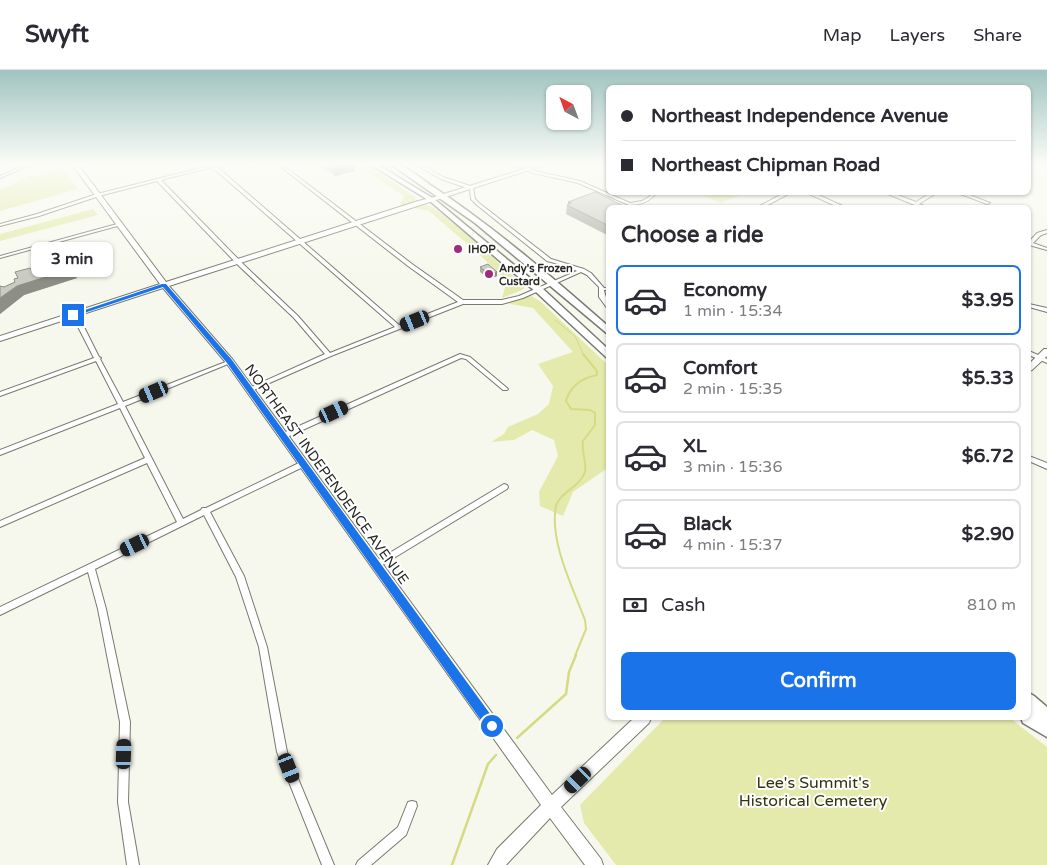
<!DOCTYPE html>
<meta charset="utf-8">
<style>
:root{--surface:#fff;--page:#f2f2f3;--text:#2b2b33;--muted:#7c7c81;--line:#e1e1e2;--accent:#1a73e8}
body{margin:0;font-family:"Varela Round",sans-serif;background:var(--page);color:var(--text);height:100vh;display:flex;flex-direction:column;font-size:19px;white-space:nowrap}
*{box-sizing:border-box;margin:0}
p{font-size:16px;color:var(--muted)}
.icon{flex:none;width:28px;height:28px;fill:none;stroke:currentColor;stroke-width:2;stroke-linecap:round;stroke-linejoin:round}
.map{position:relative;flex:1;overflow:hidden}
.drawer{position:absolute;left:606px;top:135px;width:425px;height:515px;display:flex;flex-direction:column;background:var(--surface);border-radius:8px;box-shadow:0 1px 4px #0004}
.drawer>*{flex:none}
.hud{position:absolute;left:606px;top:15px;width:425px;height:110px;border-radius:8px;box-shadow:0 1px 4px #0004;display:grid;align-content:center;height:110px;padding:0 15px;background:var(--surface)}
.needle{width:32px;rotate:319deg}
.buttons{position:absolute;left:546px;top:15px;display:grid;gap:10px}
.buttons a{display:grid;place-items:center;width:45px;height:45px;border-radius:8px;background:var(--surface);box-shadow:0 1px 4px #0004;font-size:25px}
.end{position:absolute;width:22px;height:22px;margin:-11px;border:6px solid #1a73e8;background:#fff;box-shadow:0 0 0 2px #fff}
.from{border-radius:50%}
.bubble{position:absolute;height:35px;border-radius:8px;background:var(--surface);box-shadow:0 1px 4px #0004;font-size:16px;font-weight:700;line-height:35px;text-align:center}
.car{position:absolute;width:15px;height:30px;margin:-15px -8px;border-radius:6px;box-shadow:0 0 4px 1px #0007;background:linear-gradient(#222 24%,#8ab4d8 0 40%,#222 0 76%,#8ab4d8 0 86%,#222 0)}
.hud b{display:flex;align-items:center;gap:18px;height:48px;font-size:19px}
.hud b+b{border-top:1px solid var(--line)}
.hud i{width:12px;height:12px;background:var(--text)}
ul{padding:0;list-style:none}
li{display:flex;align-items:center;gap:15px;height:70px;margin:0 10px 8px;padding:0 5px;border:2px solid var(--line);border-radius:8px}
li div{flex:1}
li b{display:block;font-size:19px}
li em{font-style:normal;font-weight:700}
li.selected{border-color:var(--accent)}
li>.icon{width:45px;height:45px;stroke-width:1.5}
h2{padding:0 15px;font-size:22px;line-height:60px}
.pay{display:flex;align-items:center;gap:12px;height:55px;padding:0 15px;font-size:19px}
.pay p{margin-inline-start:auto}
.action{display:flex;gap:10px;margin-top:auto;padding:10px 15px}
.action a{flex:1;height:58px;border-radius:8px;background:var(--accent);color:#fff;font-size:20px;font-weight:700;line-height:58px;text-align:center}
header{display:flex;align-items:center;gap:30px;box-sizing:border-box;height:70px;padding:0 25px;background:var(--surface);border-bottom:1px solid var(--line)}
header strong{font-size:24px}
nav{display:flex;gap:28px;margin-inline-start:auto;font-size:18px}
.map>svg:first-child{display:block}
.green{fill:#e4eaab}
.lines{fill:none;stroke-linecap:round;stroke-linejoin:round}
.stream-far2{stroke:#d5db83;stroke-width:1}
.stream-far1{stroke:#d5db83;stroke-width:2}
.stream{stroke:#d5db83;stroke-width:2.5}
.street-casing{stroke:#78796f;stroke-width:2}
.secondary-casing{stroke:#78796f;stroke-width:2}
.primary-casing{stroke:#78796f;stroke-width:3}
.street{fill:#fff;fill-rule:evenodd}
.secondary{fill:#fff;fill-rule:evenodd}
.primary{fill:#fff;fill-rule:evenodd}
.wall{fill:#aeafa6}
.shaded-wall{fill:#8d8f87}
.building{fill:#caccc1;stroke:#8d8f87}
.route{fill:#1a73e8}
.poi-dot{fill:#a3297f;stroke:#fff;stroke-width:2}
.labels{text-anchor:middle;stroke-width:4;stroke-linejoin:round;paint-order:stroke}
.far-poi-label{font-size:11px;font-weight:bold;fill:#272823;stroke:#fff;text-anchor:start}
.street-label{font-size:14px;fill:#272823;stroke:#fff}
.near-park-label{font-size:16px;fill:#32340e;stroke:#fff}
</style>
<header>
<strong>Swyft</strong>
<nav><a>Map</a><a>Layers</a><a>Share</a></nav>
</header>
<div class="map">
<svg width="1047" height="795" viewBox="0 0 1047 795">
<rect width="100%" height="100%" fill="#f7f8ed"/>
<g class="green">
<polygon points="352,93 364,93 417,128 413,132 400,136 404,126"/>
<polygon points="62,99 78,119 0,141 0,120 31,105 43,107 48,103"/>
<polygon points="697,123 697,122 744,123 721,133"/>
<polygon points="427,135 434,138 470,167 524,216 524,219 502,228 507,211 479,184 429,141 414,138"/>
<polygon points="93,139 98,145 0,171 0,164"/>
<polygon points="531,226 540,231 609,296 609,397 573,422 563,446 540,436 539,422 558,386 554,370 532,360 514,370 491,372 504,364 508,357 538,344 549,334 553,316 538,294 573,282 533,238 505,233"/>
<polygon points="665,648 1010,648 1047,677 1047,795 616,795 584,753 580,735"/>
</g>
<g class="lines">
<polyline class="stream-far2" points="555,250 575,266 584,286"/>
<path class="stream-far1" d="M575,586L586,559L585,550C573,518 549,471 556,436C559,423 580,417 585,402C587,393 581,381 583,371L595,355V343L590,340L571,339L566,331C570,316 583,308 597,305V301L583,284"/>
<g class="stream">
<polyline points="517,668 566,624 569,602 576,585"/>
<polyline points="452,795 488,694 496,685"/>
</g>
<g class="street-casing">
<g id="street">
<polygon points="29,93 34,93 0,108 0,106"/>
<path d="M221,93H227L216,96L399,255L458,232L408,196L276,93H280L412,194L463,230H502L519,226L577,201L566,196L547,191L477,135L471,129L470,119L441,109L413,93H418L443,107L473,117L475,129L479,133L551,189L584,199L591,203L604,218H609V220H604C605,227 609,232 609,238H607L599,227V217L587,205L581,202L523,228L502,234H463L331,286L249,322L247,321L246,320L247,319L325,284L294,248L239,196L157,111L99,126L39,146L0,156V154L37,144L97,124ZM212,97L395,257L330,283L298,246L243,194L161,110Z"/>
<path d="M512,93H517L535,101L580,111L630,133L642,131L649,127L653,122H657C650,132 641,135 629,135L578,113L533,103Z"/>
<polygon points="786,122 792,122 762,138 756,138"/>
<polygon points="805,122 812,122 847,138 840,138"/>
<polygon points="883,122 890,122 916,132 932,122 938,122 919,134 929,138 922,138"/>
<polygon points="955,122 962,122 990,133 987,134"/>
<polygon points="117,154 121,155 0,188 0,186"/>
<polygon points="1047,160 1047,163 1041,165 1033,173 1047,178 1047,180 1029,175 1029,172 1037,163"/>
<polygon points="1029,234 1047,238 1047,242 1029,237"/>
<polygon points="77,247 80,249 99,287 101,288 100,289 123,332 228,291 230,290 233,292 125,336 183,449 201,440 202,438 206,438 301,392 305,392 306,394 305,396 210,442 244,506 267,577 287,682 334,795 322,795 277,682 259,577 236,507 204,445 95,499 106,539 130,652 128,732 139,795 127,795 118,732 120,652 98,539 88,502 0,545 0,537 177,452 147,393 0,457 0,451 145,388 120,338 0,385 0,380 118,334 96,291 0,326 0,322 94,288 74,249"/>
<polygon points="1029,281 1047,289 1047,293 1029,285"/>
<polygon points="460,284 470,287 507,318 508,319 507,320 503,320 466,289 461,288 285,368 283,368 280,366 281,364"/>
<polygon points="1029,386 1047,393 1047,399 1029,391"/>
<polygon points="504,414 507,415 508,417 507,419 379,497 376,498 373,497 372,495 373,493"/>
<polygon points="412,731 416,732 417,736 406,765 371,795 356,795 358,791 398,757 408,732"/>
</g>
</g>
<g class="secondary-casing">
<g id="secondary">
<polygon points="71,93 77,93 166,212 418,131 431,128 543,93 551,93 169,216 233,290 552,725 634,648 651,648 649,653 561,737 601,789 603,795 585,795 550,748 506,795 488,795 497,779 541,735 227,294 163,218 0,271 0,266 160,214"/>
<polygon points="1044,279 1047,279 1047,286 1032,300 1029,301 1029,294"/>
</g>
</g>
<g class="primary-casing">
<g id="primary">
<polygon points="368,93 375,93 434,129 542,218 609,280 609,288 606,287 536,222 430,131"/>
<path d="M389,93C404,93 420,108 432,116C495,158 552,207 609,257V265L475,153Z"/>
<polygon points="1029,623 1034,626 1047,637 1047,667 1023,653 1021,648 1029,648"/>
</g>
</g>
<use href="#street" class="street"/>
<use href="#secondary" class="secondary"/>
<use href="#primary" class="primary"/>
</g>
<g class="wall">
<polygon points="317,93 353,93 355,101 335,106 317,94"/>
<polygon points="568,132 609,138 609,166 566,144 567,135 568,134"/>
<polygon points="100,192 106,202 100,207 76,205 77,208 24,225 0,244 0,216 4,217 34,203 69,195"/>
<polygon points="480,197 497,202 497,206 489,209 480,202"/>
</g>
<g class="shaded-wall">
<polygon points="351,93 353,93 355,101 335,106 333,98"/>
<polygon points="100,192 106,202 100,207 94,198"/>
<polygon points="30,198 38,209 71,199 77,208 24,225 0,244 0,228"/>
<polygon points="497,202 497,206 489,209 489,204"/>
</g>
<g class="building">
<polygon points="326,93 351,93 333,98"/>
<polygon points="595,122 628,138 609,138 609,156 567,135 571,133 568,132"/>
<polygon points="66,191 69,195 83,191 100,192 94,198 70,196 71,199 17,216 0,228 0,216 4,217 15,212 14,209 18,208 15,202 30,198 33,203"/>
<polygon points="488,194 497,202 489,204 480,197"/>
</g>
<linearGradient id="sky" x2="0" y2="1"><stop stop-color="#a0c4c0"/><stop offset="0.46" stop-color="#fbfcf7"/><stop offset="1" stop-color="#fbfcf7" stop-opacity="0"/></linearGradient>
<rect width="1047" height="204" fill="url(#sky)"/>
<polygon class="route" points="162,214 166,214 232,290 496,652 497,656 496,660 492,662 488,660 227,293 163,217 75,246 70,245"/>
<g class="poi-dot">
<circle cx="458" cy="179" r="5"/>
<circle cx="489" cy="204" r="5"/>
</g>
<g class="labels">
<g class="far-poi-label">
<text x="468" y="183">IHOP</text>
<text x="499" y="202">Andy's Frozen<tspan x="499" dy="13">Custard</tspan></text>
</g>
<g class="street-label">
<text transform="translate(327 404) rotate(54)" y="5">NORTHEAST INDEPENDENCE AVENUE</text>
</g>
<g class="near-park-label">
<text x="813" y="718">Lee's Summit's<tspan x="813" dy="18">Historical Cemetery</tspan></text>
</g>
</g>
</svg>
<div class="buttons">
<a><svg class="needle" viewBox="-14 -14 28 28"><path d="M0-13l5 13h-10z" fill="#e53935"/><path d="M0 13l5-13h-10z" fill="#7c7c81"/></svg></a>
</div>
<i class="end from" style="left:492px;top:656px"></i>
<i class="end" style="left:73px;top:245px"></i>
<div class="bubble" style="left:31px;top:172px;width:82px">3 min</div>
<i class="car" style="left:415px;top:251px;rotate:248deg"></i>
<i class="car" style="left:154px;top:322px;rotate:247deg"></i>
<i class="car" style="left:334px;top:342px;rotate:65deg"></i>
<i class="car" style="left:135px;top:475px;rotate:244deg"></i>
<i class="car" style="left:124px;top:684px;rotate:2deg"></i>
<i class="car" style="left:289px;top:698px;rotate:158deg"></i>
<i class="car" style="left:578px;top:710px;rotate:226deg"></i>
<div class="hud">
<b><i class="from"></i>Northeast Independence Avenue</b>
<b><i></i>Northeast Chipman Road</b>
</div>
<section class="drawer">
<h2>Choose a ride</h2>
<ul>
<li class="selected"><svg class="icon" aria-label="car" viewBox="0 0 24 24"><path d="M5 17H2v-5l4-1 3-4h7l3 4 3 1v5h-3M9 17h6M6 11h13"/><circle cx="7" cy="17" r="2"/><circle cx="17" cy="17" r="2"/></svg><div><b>Economy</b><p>1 min · 15:34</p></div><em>$3.95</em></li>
<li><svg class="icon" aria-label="car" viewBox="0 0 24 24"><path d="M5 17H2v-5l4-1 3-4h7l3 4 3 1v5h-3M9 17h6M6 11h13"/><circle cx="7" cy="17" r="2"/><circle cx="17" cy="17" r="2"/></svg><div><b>Comfort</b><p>2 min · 15:35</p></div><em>$5.33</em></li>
<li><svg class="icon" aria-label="car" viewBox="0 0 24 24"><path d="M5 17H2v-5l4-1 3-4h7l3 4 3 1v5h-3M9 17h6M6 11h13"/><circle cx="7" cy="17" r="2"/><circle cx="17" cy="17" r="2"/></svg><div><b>XL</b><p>3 min · 15:36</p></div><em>$6.72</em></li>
<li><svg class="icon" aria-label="car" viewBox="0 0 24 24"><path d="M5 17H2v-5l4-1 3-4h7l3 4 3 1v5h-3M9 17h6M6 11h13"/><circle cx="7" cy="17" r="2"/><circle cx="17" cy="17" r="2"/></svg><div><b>Black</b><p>4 min · 15:37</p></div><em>$2.90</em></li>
</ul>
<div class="pay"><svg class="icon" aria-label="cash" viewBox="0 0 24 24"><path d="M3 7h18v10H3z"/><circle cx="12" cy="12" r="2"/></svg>Cash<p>810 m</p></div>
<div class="action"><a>Confirm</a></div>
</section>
</div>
